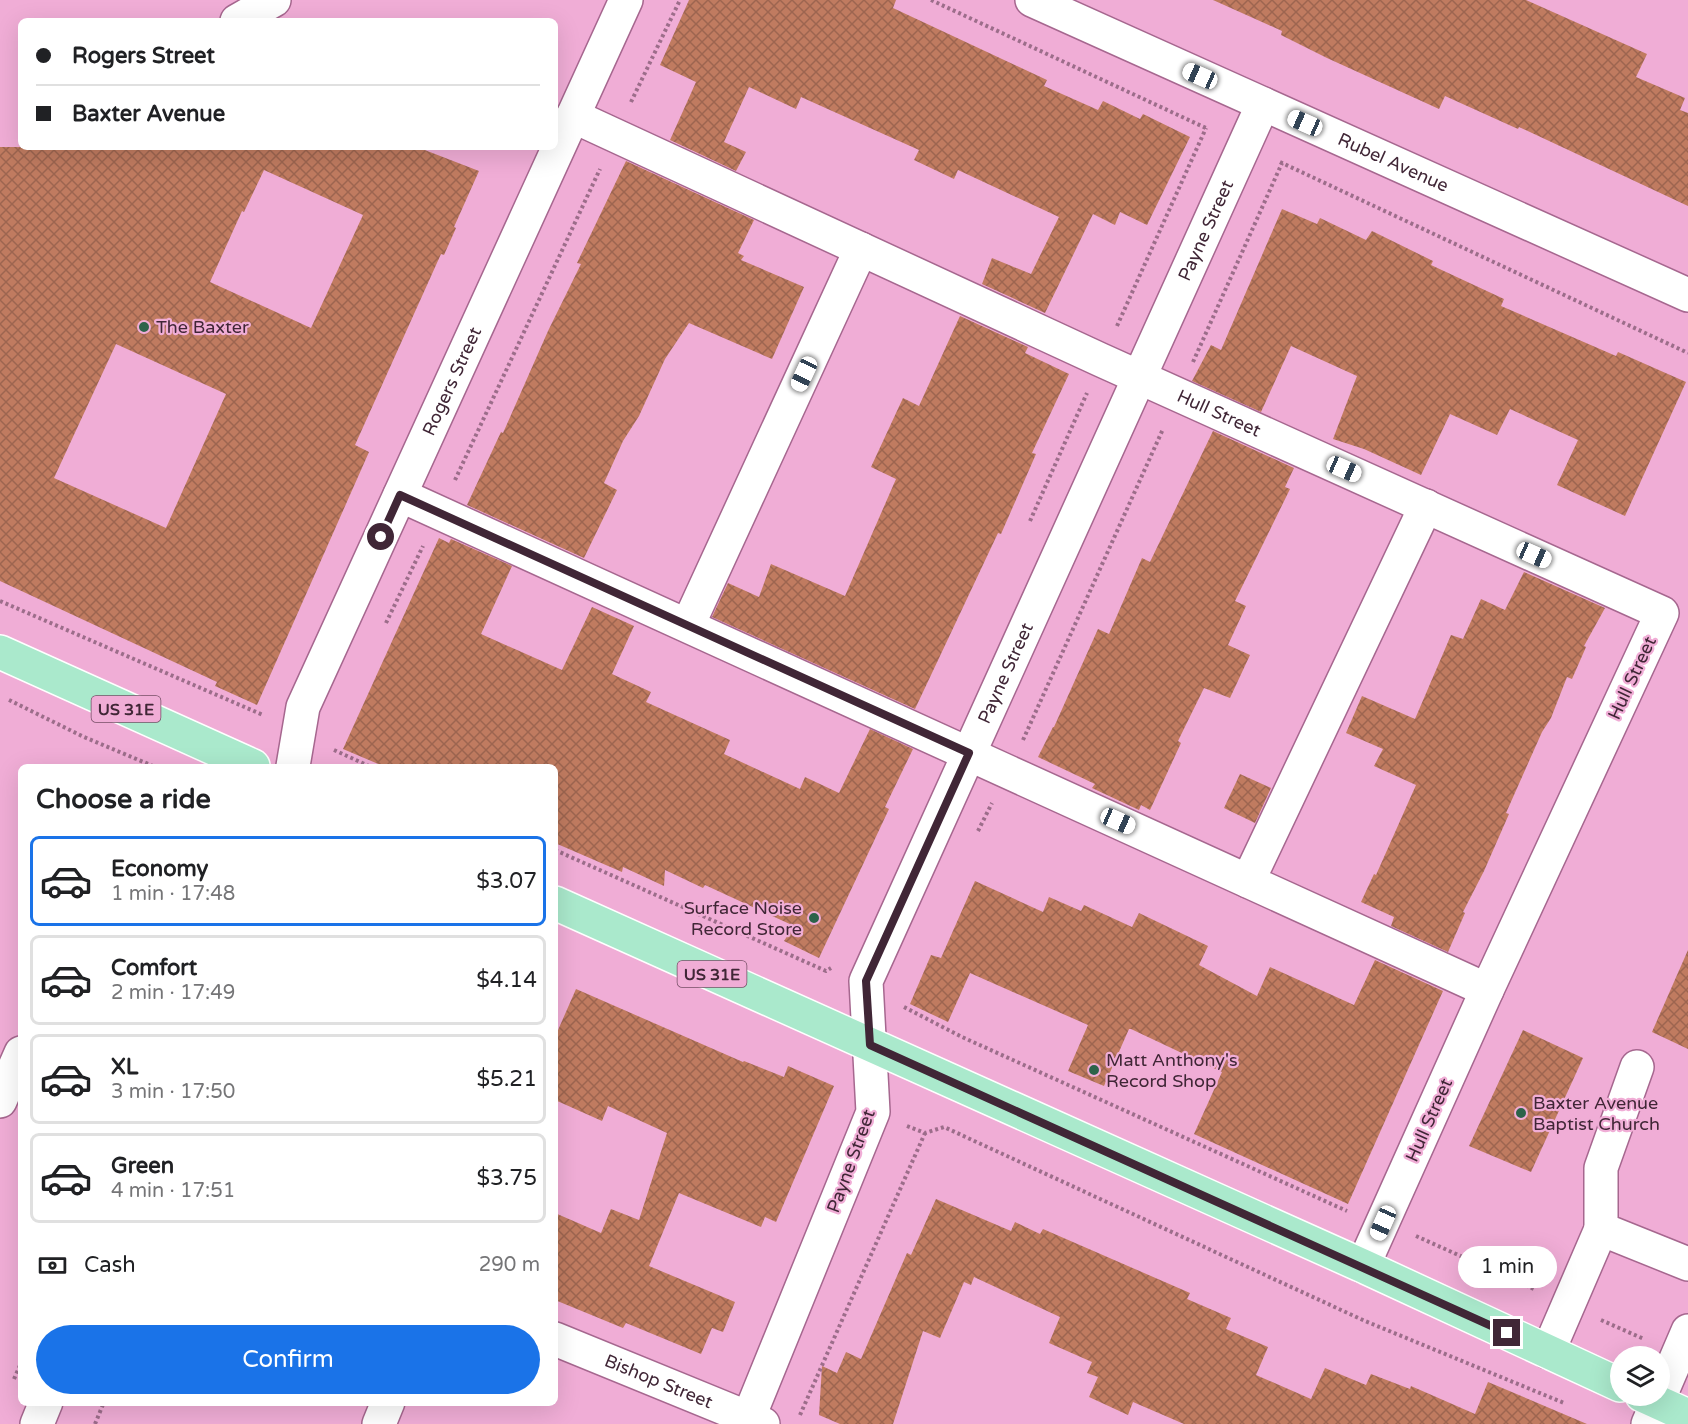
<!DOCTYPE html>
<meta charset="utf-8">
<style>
:root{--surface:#fff;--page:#f2f2f2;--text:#202124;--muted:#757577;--line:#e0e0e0;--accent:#1a73e8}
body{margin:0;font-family:"Varela Round",sans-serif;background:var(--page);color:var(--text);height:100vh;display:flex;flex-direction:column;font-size:22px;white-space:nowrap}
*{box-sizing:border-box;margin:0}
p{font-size:20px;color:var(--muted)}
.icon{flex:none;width:33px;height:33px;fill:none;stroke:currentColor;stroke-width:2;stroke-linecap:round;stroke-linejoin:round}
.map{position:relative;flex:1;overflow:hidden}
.sheet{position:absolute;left:18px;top:764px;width:540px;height:642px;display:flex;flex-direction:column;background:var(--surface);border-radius:9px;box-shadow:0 6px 24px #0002}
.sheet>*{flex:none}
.hud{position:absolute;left:18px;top:18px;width:540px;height:132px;border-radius:9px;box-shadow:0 6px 24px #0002;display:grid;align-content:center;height:132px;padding:0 18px;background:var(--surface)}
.tools{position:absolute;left:1610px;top:1346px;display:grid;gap:12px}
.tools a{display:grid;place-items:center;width:60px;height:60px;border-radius:50%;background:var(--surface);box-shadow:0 6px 24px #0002;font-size:30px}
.end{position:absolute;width:27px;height:27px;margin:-14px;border:8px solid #402636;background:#fff;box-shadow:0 0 0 3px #fff}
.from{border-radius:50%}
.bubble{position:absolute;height:42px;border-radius:21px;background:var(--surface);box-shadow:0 6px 24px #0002;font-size:20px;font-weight:600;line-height:42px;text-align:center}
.car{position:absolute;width:18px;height:36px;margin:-18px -9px;border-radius:8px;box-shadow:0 0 4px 2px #0007;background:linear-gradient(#fff 24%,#345 0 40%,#fff 0 76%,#345 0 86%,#fff 0)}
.hud b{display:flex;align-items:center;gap:21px;height:57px;font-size:22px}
.hud b+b{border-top:2px solid var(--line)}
.hud i{width:15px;height:15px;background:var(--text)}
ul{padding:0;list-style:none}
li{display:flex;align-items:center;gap:18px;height:90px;margin:0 12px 9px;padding:0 6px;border:3px solid var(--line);border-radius:9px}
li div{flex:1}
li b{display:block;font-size:22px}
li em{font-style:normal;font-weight:600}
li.on{border-color:var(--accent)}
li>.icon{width:54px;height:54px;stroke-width:1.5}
h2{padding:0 18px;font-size:27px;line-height:72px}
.pay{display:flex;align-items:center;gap:15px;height:66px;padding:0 18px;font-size:22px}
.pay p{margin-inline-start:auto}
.button{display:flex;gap:12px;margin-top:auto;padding:12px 18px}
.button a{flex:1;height:69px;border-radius:36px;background:var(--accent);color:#fff;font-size:24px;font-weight:600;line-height:69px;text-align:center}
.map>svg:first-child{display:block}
.building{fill:url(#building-cross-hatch);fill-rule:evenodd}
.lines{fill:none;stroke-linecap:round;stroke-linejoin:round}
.minor-casing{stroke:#a6678f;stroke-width:36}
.major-casing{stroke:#fff;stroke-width:36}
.path{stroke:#9c6d8a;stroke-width:4;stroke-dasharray:3 3;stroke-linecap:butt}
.minor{stroke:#fff;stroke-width:33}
.major{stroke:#aae9cc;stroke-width:33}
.route{stroke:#402636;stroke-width:8}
.poi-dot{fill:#2c634a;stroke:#f0add6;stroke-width:2}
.labels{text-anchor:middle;stroke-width:4.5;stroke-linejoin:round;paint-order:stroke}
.shield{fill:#f0add6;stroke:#754e66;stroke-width:1.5}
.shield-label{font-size:16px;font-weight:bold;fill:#402636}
.street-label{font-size:18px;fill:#402636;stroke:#f0add6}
.poi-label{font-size:18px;fill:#402636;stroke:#f0add6;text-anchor:start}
</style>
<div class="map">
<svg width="1688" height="1424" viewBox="0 0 1688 1424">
<defs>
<pattern id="building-cross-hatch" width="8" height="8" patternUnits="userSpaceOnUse" patternTransform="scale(1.5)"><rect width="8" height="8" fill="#c07b60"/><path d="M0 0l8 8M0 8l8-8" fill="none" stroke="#9d6550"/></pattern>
</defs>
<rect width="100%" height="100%" fill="#f0add6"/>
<g class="building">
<polygon points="689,0 896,0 893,8 1047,80 1044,86 1098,110 1103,101 1140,119 1143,114 1190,137 1147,225 1120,212 1115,225 1093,214 1045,313 982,284 992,258 1031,274 1059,217 958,170 954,179 914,160 919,150 801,97 796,109 749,87 724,142 746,152 736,171 670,140 696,82 660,65"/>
<polygon points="1213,0 1526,0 1647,54 1636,77 1685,98 1680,110 1688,113 1688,206 1519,127 1518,129 1445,96 1439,109 1327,58 1281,35 1282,31"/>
<path d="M0,147H417L479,171L454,227L456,228L444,255L441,254L355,445L369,452L257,705L215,686L217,682L0,581ZM264,170L363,215L311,328L210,282L242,211L244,212ZM116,344L226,394L166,528L54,478Z"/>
<polygon points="626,161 754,220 738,253 744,256 741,260 804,287 772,359 689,323 665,359 639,416 623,441 604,483 617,490 584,558 467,505 501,432 503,433 548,331 581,264 577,263"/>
<polygon points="1282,209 1317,224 1320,218 1366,240 1372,231 1433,261 1431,265 1504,299 1501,306 1616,356 1618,352 1686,382 1625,516 1557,485 1578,440 1510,409 1497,435 1450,414 1421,475 1364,449 1333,439 1357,376 1291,346 1261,412 1192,381 1211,345 1221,350"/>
<polygon points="960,316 1028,347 1025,353 1069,374 1032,453 1036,454 1001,534 998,533 915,709 712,617 728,583 759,597 771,564 845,596 896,479 871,467 903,398 919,406"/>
<polygon points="1213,431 1294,468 1285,487 1290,489 1235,601 1246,606 1228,645 1250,655 1230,698 1204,688 1178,741 1181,743 1150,810 1141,805 1139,810 1092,788 1095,784 1038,757 1053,727 1054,727 1098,629 1109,634 1142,558 1150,562"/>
<polygon points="439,538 449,543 451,539 512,566 481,634 562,670 592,607 634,626 612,674 651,692 646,702 730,740 724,754 800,789 805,777 839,793 870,729 913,749 885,807 889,809 819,958 784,941 794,926 705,885 703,888 665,870 664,886 623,867 622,872 555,843 555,766 383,766 343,749"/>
<polygon points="1524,572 1605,608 1584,646 1586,647 1572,679 1567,677 1551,718 1542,732 1506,813 1509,814 1484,871 1463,912 1465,913 1448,952 1391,926 1394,917 1361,902 1374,874 1376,875 1416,785 1374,766 1383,749 1346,733 1362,696 1415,719 1451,635 1463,639 1481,599 1505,610"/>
<polygon points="1240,774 1271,788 1255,823 1224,808"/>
<polygon points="975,881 1043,912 1049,897 1081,911 1084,905 1132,927 1139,913 1208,946 1199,965 1257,996 1270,967 1354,1005 1375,960 1443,991 1348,1204 1194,1134 1222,1072 1131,1029 1129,1029 1104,1086 1068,1071 1088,1025 970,973 948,1022 910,1004 931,955 941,958"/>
<polygon points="1688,950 1688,1049 1652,1032"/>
<polygon points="576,989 743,1062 744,1061 784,1077 788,1066 834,1086 776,1222 765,1217 761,1227 679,1193 649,1266 735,1302 723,1332 712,1328 701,1354 626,1323 623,1328 555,1300 555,1213 601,1233 611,1209 639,1220 667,1133 608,1106 602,1121 555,1100 555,1037"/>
<polygon points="1523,1030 1583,1058 1531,1172 1469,1146"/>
<polygon points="936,1199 1011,1231 1015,1222 1040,1234 1043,1229 1190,1293 1187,1299 1231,1318 1226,1329 1268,1347 1256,1375 1311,1399 1325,1368 1366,1385 1371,1374 1410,1389 1411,1386 1475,1414 1488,1382 1587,1424 1184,1424 1133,1402 1128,1415 1089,1397 1098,1377 1087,1373 1092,1362 1049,1343 1060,1317 974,1277 971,1285 964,1282 940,1338 923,1331 893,1424 840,1424 819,1415 822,1366 837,1373 846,1352 861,1359 907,1253 911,1255"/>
</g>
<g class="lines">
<g class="minor-casing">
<g id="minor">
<path id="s1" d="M1032,0L1688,295"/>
<polyline points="237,21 274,0"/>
<path id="s2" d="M573,116L1101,360L1662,613L1487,990L1363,1266"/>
<polyline points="400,495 1487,990"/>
<polyline points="688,625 861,249"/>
<path id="s3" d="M293,766L303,707L626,0"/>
<polyline points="1248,881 1426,506"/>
<polyline points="1637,1067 1601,1168 1601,1229 1688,1264"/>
<polyline points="0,1101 21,1053"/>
<path id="s4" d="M555,1339L763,1424"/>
<polyline points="1548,1352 1601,1229"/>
<polyline points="37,1424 46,1402"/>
<polyline points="379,1424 388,1402"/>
<path id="s5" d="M746,1424L873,1112L866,981L1263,104"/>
<polyline points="1648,1424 1688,1331"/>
</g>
</g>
<g class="major-casing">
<g id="major">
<polyline points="0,652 253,766"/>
<polyline points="555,903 1363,1266 1620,1385"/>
<polyline points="1642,1395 1688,1416"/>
</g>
</g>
<g class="path">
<polyline points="931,0 1208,129"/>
<polyline points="631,102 680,0"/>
<polyline points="1280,162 1688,353"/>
<polyline points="1117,326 1206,128"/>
<polyline points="1193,362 1282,163"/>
<polyline points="455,480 600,169"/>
<polyline points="1030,521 1087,393"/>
<polyline points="0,601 263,715"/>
<polyline points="386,623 423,546"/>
<polyline points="9,700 84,737 153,766"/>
<polyline points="1023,740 1163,429"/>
<polyline points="334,750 369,766"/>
<polyline points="978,831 992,803"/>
<polyline points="555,850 826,971 831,968"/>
<polyline points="904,1007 962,1037 1347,1211"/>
<polyline points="907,1126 925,1133 944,1127 1365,1321 1564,1403"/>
<polyline points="1416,1236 1534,1289"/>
<polyline points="1601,1320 1644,1339"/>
<polyline points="14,1379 21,1363"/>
<polyline points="800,1415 925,1133"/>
<polyline points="95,1424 104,1402"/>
</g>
<use href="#minor" class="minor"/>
<use href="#major" class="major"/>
</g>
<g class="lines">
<polyline class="route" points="381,537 400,495 969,753 866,981 870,1045 1507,1333"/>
</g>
<g class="poi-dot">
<circle cx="144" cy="327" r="6"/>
<circle cx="814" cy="918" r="6"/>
<circle cx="1094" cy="1070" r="6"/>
<circle cx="1521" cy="1113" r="6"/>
</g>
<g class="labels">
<g class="shield">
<rect x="91.5" y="696" width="69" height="26" rx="4.5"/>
<rect x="677.5" y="961" width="69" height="26" rx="4.5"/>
</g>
<g class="shield-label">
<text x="126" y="715">US 31E</text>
<text x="712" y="980">US 31E</text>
</g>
<g class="street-label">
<text dy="6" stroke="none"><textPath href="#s1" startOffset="396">Rubel Avenue</textPath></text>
<text dy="6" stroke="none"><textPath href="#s5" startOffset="1292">Payne Street</textPath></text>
<text dy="6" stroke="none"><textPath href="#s3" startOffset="418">Rogers Street</textPath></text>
<text dy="6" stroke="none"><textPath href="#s2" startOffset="711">Hull Street</textPath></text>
<text dy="6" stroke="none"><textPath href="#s5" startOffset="806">Payne Street</textPath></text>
<text transform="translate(1632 678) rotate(-65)" y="6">Hull Street</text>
<text transform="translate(1429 1120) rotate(-66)" y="6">Hull Street</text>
<text transform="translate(851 1161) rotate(-70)" y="6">Payne Street</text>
<text dy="6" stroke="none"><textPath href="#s4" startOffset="112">Bishop Street</textPath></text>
</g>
<g class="poi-label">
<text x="156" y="333">The Baxter</text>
<text x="802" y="914" text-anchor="end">Surface Noise<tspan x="802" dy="21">Record Store</tspan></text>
<text x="1106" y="1066">Matt Anthony's<tspan x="1106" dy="21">Record Shop</tspan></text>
<text x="1533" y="1109">Baxter Avenue<tspan x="1533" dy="21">Baptist Church</tspan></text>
</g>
</g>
</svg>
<div class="tools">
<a><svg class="icon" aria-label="layers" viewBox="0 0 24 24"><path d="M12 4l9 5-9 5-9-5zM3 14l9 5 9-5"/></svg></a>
</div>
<i class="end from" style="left:381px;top:537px"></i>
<i class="end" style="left:1507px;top:1333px"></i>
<div class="bubble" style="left:1458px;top:1246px;width:99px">1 min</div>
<i class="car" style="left:1200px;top:76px;rotate:294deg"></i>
<i class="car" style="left:1305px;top:123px;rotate:294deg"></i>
<i class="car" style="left:804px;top:374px;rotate:205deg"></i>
<i class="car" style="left:1344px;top:469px;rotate:114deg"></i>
<i class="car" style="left:1534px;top:555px;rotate:114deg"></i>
<i class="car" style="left:1118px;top:821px;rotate:114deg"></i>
<i class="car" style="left:1383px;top:1223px;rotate:204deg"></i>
<div class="hud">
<b><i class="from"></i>Rogers Street</b>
<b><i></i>Baxter Avenue</b>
</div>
<section class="sheet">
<h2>Choose a ride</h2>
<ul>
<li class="on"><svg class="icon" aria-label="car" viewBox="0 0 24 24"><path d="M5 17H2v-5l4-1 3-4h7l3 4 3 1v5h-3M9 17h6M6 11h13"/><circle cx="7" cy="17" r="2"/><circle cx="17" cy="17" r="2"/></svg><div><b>Economy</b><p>1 min · 17:48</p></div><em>$3.07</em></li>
<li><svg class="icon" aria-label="car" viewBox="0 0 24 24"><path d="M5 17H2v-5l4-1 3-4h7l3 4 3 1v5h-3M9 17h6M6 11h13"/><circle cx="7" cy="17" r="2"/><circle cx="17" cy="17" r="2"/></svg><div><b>Comfort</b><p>2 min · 17:49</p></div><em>$4.14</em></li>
<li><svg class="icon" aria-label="car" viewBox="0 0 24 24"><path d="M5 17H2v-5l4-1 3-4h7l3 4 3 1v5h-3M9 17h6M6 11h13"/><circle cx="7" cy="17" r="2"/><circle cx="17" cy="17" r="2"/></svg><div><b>XL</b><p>3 min · 17:50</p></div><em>$5.21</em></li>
<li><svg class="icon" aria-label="car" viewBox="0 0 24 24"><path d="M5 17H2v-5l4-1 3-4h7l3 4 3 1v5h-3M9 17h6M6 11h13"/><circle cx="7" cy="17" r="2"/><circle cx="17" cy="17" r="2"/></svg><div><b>Green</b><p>4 min · 17:51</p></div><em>$3.75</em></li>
</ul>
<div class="pay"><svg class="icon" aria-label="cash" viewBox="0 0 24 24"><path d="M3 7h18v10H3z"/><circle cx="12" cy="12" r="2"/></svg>Cash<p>290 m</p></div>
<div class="button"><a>Confirm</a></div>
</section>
</div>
